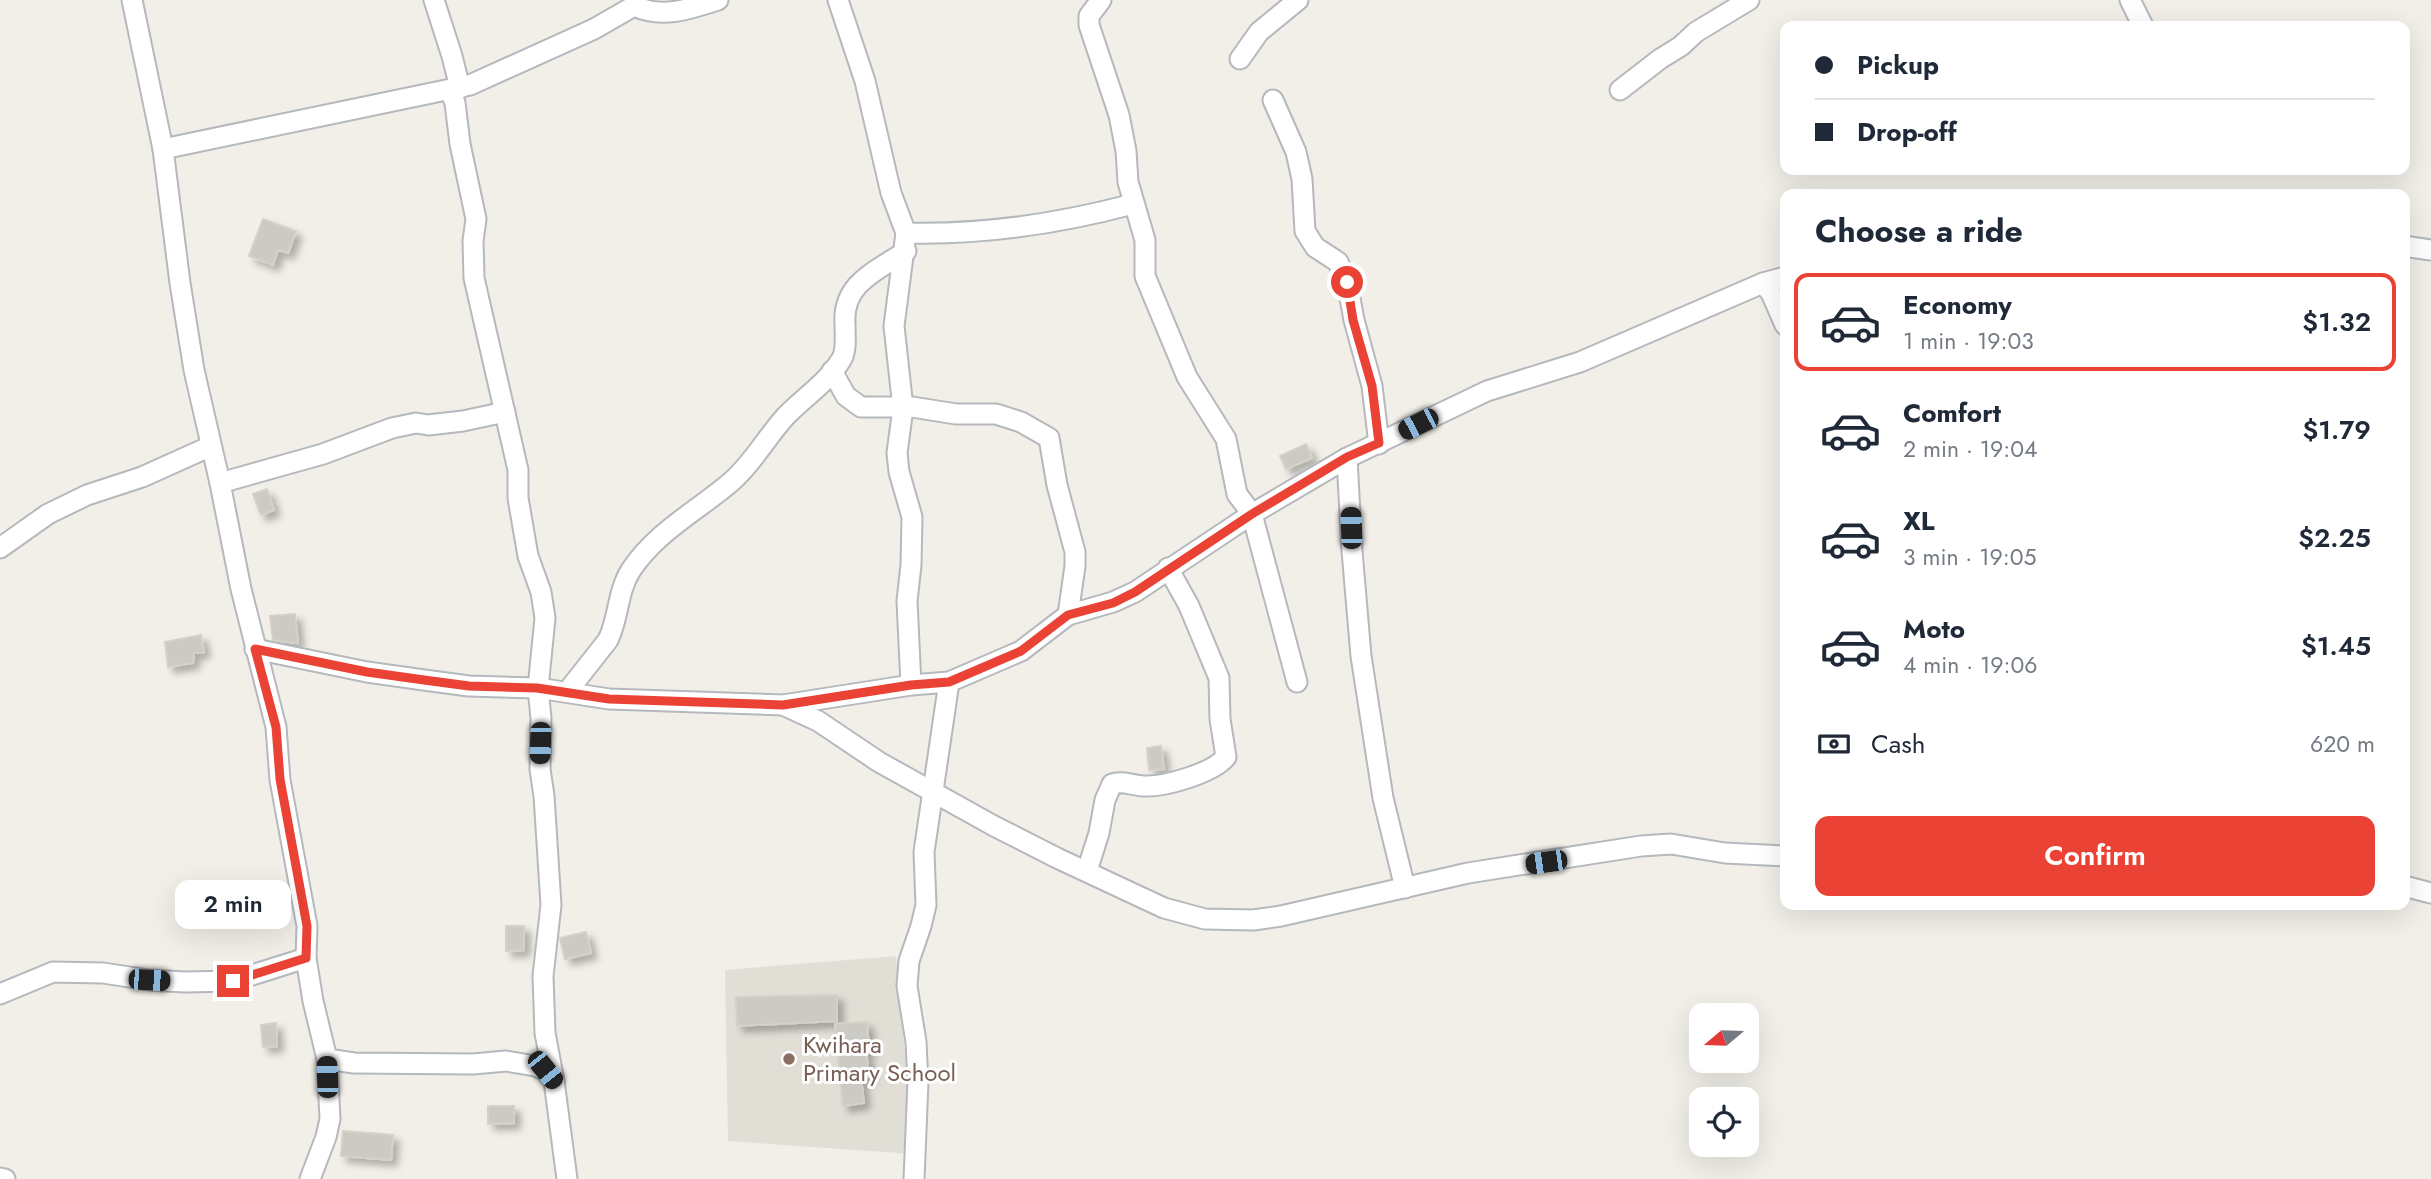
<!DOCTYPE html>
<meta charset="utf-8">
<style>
:root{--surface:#fff;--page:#f6f6f7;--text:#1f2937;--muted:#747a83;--line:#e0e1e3;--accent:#ea4335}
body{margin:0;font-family:Jost,sans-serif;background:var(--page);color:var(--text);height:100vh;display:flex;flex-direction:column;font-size:26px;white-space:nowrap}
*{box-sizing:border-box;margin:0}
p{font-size:23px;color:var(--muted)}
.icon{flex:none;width:38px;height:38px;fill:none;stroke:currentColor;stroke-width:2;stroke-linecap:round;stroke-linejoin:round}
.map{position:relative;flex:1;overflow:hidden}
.panel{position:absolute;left:1780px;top:189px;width:630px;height:721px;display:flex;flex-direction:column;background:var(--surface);border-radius:14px;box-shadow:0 7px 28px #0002}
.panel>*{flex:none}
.banner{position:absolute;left:1780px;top:21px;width:630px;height:154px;border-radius:14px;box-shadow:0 7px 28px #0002;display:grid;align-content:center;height:154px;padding:0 35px;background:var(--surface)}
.needle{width:46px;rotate:251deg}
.controls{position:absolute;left:1689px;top:1003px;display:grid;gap:14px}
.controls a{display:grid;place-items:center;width:70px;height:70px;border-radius:14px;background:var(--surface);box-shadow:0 7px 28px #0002;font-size:35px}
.end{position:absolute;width:32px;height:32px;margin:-16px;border:9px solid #ea4335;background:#fff;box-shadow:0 0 0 4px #fff}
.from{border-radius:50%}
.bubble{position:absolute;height:49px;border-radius:14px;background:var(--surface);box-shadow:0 7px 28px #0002;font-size:23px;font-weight:600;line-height:49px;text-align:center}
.car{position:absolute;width:21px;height:42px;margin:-21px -10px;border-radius:9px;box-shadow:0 0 5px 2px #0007;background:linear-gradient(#222 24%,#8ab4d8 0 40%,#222 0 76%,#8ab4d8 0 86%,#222 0)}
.banner b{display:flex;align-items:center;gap:24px;height:66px;font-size:26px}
.banner b+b{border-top:2px solid var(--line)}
.banner i{width:18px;height:18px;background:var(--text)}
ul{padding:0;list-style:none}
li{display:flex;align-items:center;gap:21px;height:98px;margin:0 14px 10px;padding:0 21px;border:4px solid transparent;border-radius:14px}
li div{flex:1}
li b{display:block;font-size:26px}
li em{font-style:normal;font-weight:600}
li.selected{border-color:var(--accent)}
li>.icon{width:63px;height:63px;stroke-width:1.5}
h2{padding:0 35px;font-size:32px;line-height:84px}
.pay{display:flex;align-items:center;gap:18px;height:77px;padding:0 35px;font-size:26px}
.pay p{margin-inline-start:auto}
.primary-button{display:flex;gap:14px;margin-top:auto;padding:14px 35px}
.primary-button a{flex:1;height:80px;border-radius:14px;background:var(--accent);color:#fff;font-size:28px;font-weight:600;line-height:80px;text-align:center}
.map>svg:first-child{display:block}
.education{fill:#e1ded6}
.building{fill:#cccac5;stroke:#d6d1c6;stroke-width:2;filter:url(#shadow)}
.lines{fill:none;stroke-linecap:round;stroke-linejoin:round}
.minor-casing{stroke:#b5b8bc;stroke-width:23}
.minor{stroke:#fff;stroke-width:19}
.route{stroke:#ea4335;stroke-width:9}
.education-dot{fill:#8d6e63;stroke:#fff;stroke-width:2.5}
.labels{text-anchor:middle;stroke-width:6;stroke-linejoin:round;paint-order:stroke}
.education-label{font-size:24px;fill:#785e54;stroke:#fff;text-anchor:start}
</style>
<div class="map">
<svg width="2431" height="1179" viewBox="0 0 2431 1179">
<defs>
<filter id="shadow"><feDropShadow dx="6" dy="6" stdDeviation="3.5" flood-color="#0004"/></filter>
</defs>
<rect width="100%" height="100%" fill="#f1efe8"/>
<polygon class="education" points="896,956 914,1154 728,1141 725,970"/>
<g class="building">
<polygon points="263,219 296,231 288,253 278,250 273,265 249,256"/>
<polygon points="1306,444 1312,458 1286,469 1280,456"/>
<polygon points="267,489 274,510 261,515 253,494"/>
<polygon points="295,614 298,643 273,640 270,616"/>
<polygon points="201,635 204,652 194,653 193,663 168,667 165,642"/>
<polygon points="1161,746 1164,769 1149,770 1147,748"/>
<polygon points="506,926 524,926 524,950 506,951"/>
<polygon points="586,932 591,953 565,959 560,938"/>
<polygon points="837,995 837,1021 737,1026 736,997"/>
<polygon points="867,1022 869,1049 866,1049 869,1077 861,1078 864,1103 843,1106 835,1024"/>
<polygon points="276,1023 277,1046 263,1047 261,1025"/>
<polygon points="488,1106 514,1106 514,1123 488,1124"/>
<polygon points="343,1131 393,1135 391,1160 341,1156"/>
</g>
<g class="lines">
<g class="minor-casing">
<g id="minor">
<polyline points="132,0 163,149 180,283 194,370 220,483 241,589 276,727 280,780 307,926 306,958 313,1001 327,1059 330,1119 326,1137 310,1179"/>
<polyline points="434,0 452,56 460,88"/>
<polyline points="838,0 865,81 891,193 906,233 894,326 903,408 897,453 899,472 912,517 911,565 907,601 911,685"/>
<polyline points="1101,0 1089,16 1089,25 1119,115 1126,151 1128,182 1145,240 1145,276 1187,377 1226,439 1237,494 1252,514 1297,682"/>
<polyline points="2130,0 2143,26"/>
<path d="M634,6C662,19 690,9 718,0"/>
<polyline points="1240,59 1259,32 1298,0"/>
<polyline points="450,90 455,103 460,144 476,219 473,241 474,278 518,470 518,498 528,556 541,592 545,618 538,688 541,718 540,769 544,796 551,905 543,976 545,1033 554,1081"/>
<polyline points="1620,90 1660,59 1681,46 1696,32 1749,0"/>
<polyline points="1273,100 1296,152 1302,179 1305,231 1315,247 1338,262 1347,282 1354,320 1372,386 1379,444"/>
<polyline points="163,149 470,85 594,29 634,6 637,0"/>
<path d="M906,233C984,235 1058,224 1133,204"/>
<polyline points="2404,246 2431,250"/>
<polyline points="1763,283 1771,293 1785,325"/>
<polyline points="832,371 846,396 861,407 912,407 956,414 996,414 1021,422 1049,438 1057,485 1075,552 1075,566 1068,615"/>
<polyline points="1347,458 1352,551 1361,656 1383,798 1405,888"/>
<polyline points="220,483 323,454 392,428 416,423 428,425 463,421 505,412"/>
<polyline points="0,548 48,514 87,495 142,477 211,446"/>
<polyline points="255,649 367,672 424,680 469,686 538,688 609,699 783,705 911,685 949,682 1021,651 1068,615 1113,602 1135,592 1252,514 1347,458 1487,391 1580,362 1763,283 1785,277"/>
<path d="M567,692L608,640C619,618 617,592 631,570C656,532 697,511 731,482C753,463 766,438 785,417C803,398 827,383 841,360C847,352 845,334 845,324C842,283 877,271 906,251"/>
<polyline points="783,705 818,721 879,762 994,826 1057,858 1164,908 1205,919 1253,920 1281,916 1468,873 1641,846 1671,844 1725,853 1785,856"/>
<path d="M1087,871L1099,833L1105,800L1112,784C1122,780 1134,786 1144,786C1165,787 1213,773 1226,757L1220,719L1219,678L1189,606L1168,568"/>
<polyline points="2404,886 2431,893"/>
<polyline points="0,994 53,972 103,973 149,980 185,982 233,981 306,958"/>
<polyline points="327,1059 354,1063 473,1064 506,1061 535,1066 545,1070 554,1081 567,1179"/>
<polyline points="0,1178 5,1179"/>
<polyline points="914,1179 918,1082 916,1042 907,986 909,961 921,926 926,905 924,852 949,682"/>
</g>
</g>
<use href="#minor" class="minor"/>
</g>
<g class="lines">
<polyline class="route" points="233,981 306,958 307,926 280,779 276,727 255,649 367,672 424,680 469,686 537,688 609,699 783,705 911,685 949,682 1021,651 1068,615 1113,603 1135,592 1252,514 1347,457 1379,443 1372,386 1353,320 1347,282"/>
</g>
<circle class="education-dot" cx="789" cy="1059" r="7"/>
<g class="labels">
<g class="education-label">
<text x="803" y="1053">Kwihara<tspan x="803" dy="28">Primary School</tspan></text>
</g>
</g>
</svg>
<div class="controls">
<a><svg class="needle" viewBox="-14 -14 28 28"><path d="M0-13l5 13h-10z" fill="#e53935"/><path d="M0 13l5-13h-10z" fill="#747a83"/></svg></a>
<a><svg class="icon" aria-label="locate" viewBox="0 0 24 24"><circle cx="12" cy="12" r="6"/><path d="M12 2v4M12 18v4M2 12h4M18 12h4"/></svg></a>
</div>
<i class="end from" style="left:1347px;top:282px"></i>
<i class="end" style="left:233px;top:981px"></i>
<div class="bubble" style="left:175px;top:880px;width:116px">2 min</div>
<i class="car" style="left:1418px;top:424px;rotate:243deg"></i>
<i class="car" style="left:1351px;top:528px;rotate:358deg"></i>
<i class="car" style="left:540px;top:743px;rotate:182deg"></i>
<i class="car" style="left:1546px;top:862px;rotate:262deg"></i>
<i class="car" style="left:149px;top:980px;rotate:93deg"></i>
<i class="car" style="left:545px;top:1070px;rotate:141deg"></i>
<i class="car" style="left:327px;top:1077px;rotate:358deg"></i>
<div class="banner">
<b><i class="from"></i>Pickup</b>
<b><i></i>Drop-off</b>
</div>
<section class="panel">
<h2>Choose a ride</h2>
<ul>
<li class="selected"><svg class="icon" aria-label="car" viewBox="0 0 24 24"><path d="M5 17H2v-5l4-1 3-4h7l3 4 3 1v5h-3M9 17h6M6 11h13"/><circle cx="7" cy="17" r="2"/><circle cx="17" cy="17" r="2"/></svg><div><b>Economy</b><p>1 min · 19:03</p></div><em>$1.32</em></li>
<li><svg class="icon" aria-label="car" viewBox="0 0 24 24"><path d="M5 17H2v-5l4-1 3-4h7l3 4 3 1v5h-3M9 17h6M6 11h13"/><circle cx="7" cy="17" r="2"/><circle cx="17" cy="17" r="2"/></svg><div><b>Comfort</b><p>2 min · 19:04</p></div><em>$1.79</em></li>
<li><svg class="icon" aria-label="car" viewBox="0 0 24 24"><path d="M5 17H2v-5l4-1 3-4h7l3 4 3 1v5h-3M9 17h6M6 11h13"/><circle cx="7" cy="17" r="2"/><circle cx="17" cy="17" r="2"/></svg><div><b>XL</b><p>3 min · 19:05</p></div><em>$2.25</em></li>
<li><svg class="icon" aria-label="car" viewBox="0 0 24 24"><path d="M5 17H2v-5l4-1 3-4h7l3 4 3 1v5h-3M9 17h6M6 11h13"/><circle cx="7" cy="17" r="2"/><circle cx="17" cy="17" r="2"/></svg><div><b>Moto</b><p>4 min · 19:06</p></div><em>$1.45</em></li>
</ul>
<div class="pay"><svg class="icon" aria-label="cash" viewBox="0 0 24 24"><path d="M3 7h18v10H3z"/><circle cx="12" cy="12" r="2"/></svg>Cash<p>620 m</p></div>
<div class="primary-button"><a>Confirm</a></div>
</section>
</div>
